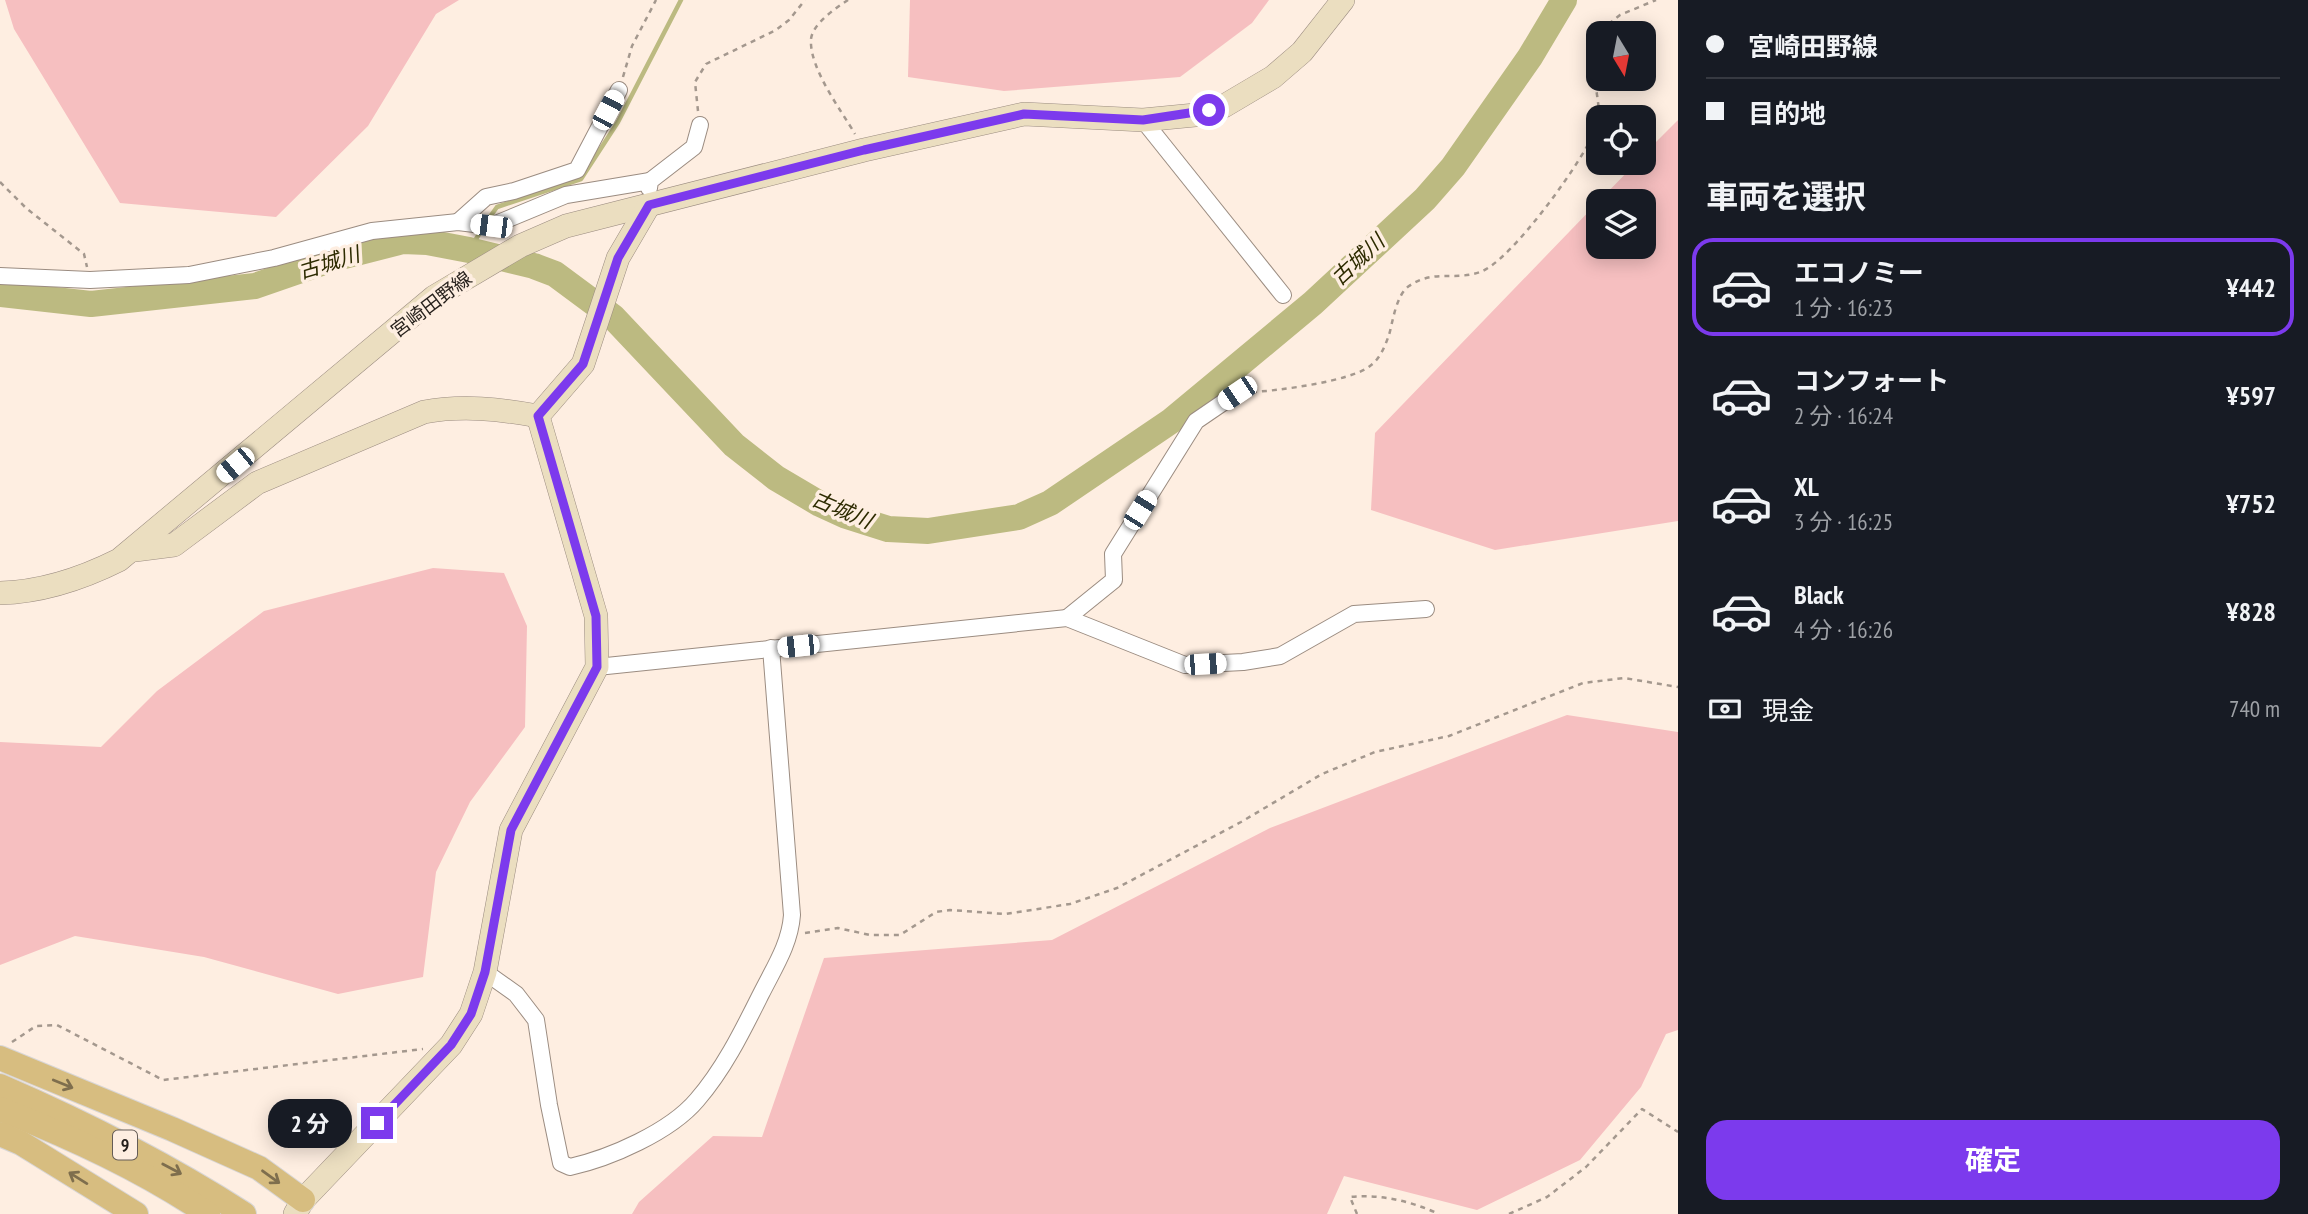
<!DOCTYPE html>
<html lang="ja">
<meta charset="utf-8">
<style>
:root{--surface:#171b24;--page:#20242c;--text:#f1f3f6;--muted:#9ea1a6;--line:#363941;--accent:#7c3aed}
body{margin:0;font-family:"PT Sans Narrow","Noto Sans JP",sans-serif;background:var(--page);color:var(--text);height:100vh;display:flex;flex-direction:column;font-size:26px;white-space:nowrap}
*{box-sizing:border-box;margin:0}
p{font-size:23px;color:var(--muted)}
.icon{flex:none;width:38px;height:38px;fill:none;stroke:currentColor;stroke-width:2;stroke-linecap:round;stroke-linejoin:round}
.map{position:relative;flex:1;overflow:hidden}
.sheet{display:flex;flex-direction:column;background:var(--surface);width:630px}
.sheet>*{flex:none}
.top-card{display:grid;align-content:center;height:154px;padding:0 28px;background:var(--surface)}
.needle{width:46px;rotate:170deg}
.tools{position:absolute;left:1586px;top:21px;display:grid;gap:14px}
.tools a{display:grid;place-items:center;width:70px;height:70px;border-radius:14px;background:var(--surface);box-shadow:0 4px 18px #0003;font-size:35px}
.end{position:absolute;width:32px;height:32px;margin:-16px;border:9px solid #7c3aed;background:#fff;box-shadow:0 0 0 4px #fff}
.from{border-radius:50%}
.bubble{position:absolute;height:49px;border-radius:21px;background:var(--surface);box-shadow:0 4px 18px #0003;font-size:23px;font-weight:700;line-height:49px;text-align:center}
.car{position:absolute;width:21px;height:42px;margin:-21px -10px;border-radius:9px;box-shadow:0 0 5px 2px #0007;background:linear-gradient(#fff 24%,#345 0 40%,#fff 0 76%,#345 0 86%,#fff 0)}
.top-card b{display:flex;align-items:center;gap:24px;height:66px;font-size:26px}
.top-card b+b{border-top:2px solid var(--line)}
.top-card i{width:18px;height:18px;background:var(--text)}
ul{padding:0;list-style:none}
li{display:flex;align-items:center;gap:21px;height:98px;margin:0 14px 10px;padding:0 14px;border:4px solid transparent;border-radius:21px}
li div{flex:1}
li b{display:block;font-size:26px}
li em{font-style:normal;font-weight:700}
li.selected{border-color:var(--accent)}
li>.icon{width:63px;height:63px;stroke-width:1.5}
h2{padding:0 28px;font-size:32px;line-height:84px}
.pay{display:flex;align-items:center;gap:18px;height:77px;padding:0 28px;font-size:26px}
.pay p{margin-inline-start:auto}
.action{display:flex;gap:14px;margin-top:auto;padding:14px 28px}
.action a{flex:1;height:80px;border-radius:21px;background:var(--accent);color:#fff;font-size:28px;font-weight:700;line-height:80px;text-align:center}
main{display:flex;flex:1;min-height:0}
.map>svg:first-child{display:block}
.green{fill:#f6bfc0}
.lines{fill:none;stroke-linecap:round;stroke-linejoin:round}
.stream{stroke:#bcba81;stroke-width:4.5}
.river{stroke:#bcba81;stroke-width:26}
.street-casing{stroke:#9b8c81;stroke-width:18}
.secondary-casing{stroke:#9b8c81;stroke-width:24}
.primary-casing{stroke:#d8d6d6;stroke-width:26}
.path{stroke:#a4988e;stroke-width:2.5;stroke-dasharray:5 5;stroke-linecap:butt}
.street{stroke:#fff;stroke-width:16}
.secondary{stroke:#ebdec0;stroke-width:23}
.primary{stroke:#d7bd80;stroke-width:24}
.oneway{stroke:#7e6e4d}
.route{stroke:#7c3aed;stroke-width:9}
.labels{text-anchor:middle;stroke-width:7;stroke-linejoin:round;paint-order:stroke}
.shield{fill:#feeee1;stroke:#655c56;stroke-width:2}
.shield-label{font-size:18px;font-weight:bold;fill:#241e1a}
.street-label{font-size:19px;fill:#241e1a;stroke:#feeee1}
.water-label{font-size:21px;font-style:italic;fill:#2d2b00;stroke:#feeee1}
</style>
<main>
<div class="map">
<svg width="1678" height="1214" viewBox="0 0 1678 1214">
<rect width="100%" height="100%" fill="#feeee1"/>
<g class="green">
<polygon points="5,0 459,0 436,14 368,126 276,217 120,203 14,29"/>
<polygon points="910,0 1269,0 1252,23 1180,77 1004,91 908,77"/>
<polygon points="1678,120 1678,521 1495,550 1371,510 1375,433 1598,202 1598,247 1643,247 1643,201 1599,201 1636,163 1643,163 1643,155"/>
<polygon points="433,568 504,573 527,626 525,727 470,802 436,872 423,977 338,994 204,957 75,936 0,965 0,742 101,747 157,691 264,611"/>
<polygon points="1567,715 1678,732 1678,1030 1666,1034 1641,1087 1580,1160 1477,1210 1344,1176 1327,1214 632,1214 639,1202 713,1136 762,1137 824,958 1052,940 1270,828"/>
</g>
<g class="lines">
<g class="stream">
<polyline points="487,221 497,207 581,179 618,122 681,0"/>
<polyline points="469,250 483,228"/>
</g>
<polyline class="river" points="0,294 91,304 255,286 333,259 403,241 427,242 469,250 534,266 555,274 613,317 734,445 776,478 820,504 844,515 888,529 928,531 1019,517 1050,503 1171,421 1313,303 1425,199 1453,167 1530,57 1564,0"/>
<g class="street-casing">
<g id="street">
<polyline points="1143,120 1283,295"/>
<polyline points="649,188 650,181 694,147 700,125"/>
<polyline points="458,222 486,197 514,191 577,170 619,90"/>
<polyline points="0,276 90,280 189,275 274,258 372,231 458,222 491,226 566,195 650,181"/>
<polyline points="1067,618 1114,580 1113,554 1196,421 1237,393"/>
<polyline points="597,667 1067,618 1185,665 1243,662 1280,656 1354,614 1426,609"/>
<path d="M485,972L516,994L536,1020L549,1105L561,1163L570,1167C610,1158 670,1132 697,1100C724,1069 743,1030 761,994C774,968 790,944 792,915L771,648"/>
</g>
</g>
<g class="secondary-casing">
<g id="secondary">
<path d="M135,550L174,545L257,483L424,412C462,405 500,409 538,416"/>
<path d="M0,593C43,592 81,579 119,560L434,297L520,246L566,226L864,150L1024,114L1143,120L1195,115L1224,106L1273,77L1302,52L1343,0"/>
<polyline points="295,1214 303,1200 451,1045 471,1014 485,972 511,830 597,667 596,616 538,416 583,364 618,258 649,205"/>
</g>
</g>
<g class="primary-casing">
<g id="primary">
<polyline points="0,1058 172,1129 259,1168 303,1200"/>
<path d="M0,1086C85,1123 166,1164 244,1214"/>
<path d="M0,1109C73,1138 143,1170 208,1214"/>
<polyline points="0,1134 21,1143 136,1214"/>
</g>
</g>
<g class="path">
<path d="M848,0C836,8 813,23 811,39C809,68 841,110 855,134"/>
<polyline points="623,77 632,46 656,0"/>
<polyline points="698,111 695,82 706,64 776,30 789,20 805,0"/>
<polyline points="1600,117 1592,58 1596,34 1620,15 1656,0"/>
<polyline points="0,182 26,208 84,254 87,267"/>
<path d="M1252,392C1277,391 1352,381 1370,366C1380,359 1385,346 1389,335C1393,321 1396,295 1409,286C1433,269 1455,281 1480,272C1511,262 1587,156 1598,124"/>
<polyline points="805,933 838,928 870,935 900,935 936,912 950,910 1005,914 1070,904 1117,888 1241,822 1322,774 1375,752 1449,736 1583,683 1624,678 1678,687"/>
<polyline points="12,1042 36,1026 57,1025 163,1080 423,1049"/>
<path d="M1357,1214L1350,1197C1382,1194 1410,1201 1439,1214"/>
<polyline points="1509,1214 1547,1197 1586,1167 1642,1109 1678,1132"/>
</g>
<use href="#street" class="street"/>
<use href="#secondary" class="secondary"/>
<use href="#primary" class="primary"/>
</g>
<defs><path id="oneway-shaft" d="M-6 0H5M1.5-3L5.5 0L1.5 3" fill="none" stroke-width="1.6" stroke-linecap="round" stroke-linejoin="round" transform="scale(1.75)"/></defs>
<g class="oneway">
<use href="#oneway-shaft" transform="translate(63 1084) rotate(22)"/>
<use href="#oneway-shaft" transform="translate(172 1169) rotate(28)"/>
<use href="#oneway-shaft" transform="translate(271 1177) rotate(36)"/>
<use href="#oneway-shaft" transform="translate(78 1178) rotate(-148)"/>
</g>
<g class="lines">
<polyline class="route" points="377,1123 451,1045 471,1014 485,972 511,830 597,667 596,616 538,416 583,364 618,258 649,205 864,150 1024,114 1143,120 1209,110"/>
</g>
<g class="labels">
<rect class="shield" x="113" y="1130.5" width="24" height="29" rx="5"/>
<g class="shield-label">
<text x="125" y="1151">9</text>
</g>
<g class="street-label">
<text transform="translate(431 304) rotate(-37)" y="7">宮崎田野線</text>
</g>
<g class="water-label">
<text transform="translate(1358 260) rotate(-43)" y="7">古城川</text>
<text transform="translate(329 263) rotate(-17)" y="7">古城川</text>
<text transform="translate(842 510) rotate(23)" y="7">古城川</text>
</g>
</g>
</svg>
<div class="tools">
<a><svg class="needle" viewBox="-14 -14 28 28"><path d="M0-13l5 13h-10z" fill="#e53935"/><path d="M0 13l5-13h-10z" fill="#9ea1a6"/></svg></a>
<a><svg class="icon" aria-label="locate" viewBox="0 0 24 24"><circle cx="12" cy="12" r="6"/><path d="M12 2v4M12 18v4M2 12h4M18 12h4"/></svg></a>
<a><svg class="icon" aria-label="layers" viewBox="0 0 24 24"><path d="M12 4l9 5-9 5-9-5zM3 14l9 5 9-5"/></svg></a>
</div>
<i class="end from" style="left:1209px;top:110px"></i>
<i class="end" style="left:377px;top:1123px"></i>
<div class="bubble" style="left:268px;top:1099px;width:84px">2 分</div>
<i class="car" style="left:608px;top:110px;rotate:28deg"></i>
<i class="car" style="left:491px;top:226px;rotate:277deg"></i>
<i class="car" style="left:1237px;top:393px;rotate:236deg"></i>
<i class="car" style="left:235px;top:465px;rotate:230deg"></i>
<i class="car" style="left:1140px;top:510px;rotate:32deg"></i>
<i class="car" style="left:798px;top:646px;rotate:264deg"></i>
<i class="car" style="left:1205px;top:664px;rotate:87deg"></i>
</div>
<section class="sheet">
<div class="top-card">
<b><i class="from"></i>宮崎田野線</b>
<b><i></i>目的地</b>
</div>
<h2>車両を選択</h2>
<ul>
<li class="selected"><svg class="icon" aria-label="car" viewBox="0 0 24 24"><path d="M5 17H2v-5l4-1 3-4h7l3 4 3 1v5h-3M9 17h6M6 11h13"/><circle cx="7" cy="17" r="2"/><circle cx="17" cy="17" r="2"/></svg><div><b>エコノミー</b><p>1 分 · 16:23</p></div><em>¥442</em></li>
<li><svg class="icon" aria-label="car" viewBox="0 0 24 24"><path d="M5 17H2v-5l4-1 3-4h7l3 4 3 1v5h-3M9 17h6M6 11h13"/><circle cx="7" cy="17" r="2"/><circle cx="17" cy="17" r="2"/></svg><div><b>コンフォート</b><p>2 分 · 16:24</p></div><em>¥597</em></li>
<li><svg class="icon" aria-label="car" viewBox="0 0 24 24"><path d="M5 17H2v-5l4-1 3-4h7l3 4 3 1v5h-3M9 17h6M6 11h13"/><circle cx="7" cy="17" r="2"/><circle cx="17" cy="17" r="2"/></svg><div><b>XL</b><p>3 分 · 16:25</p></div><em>¥752</em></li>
<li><svg class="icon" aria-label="car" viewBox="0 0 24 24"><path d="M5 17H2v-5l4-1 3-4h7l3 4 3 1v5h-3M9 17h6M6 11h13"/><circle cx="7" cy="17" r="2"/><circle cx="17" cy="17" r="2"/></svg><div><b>Black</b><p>4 分 · 16:26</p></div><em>¥828</em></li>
</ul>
<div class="pay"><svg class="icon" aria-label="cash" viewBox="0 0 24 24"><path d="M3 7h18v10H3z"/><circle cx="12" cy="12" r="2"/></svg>現金<p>740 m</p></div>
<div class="action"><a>確定</a></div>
</section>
</main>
